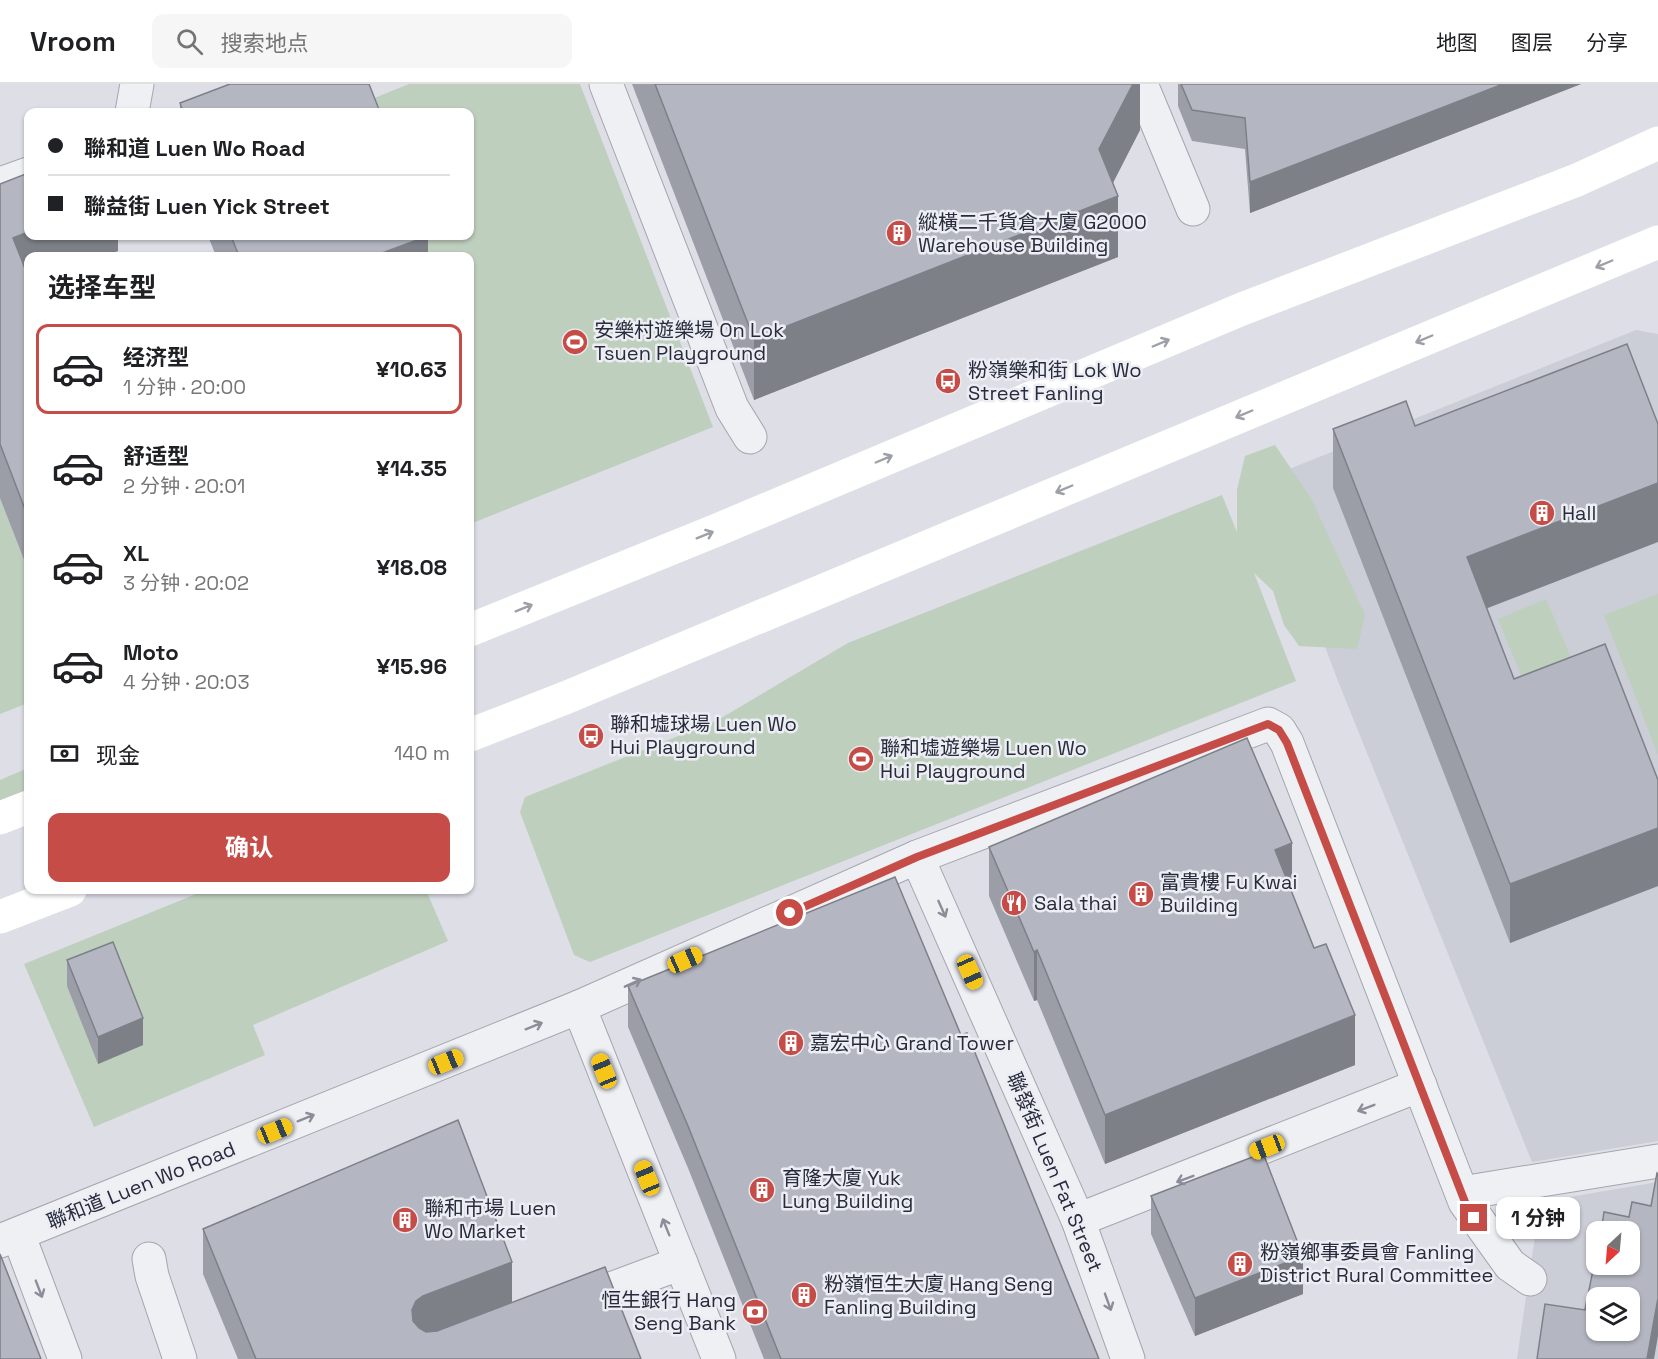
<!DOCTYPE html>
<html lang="zh">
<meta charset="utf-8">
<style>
:root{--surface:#fff;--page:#f6f6f6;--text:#202124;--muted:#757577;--line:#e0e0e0;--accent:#c64d47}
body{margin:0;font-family:"Space Grotesk","Noto Sans SC",sans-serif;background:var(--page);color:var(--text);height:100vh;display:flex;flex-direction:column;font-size:22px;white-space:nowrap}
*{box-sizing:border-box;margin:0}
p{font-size:20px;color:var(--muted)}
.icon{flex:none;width:33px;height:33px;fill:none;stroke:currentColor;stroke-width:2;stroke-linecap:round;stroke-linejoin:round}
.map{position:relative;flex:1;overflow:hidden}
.side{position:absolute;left:24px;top:168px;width:450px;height:642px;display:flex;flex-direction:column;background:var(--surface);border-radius:12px;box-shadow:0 2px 4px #0004}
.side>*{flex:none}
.top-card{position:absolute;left:24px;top:24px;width:450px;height:132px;border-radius:12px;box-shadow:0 2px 4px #0004;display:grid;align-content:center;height:132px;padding:0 24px;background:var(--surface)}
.needle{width:39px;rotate:206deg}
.tools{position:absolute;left:1586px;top:1137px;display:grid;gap:12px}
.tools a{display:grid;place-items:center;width:54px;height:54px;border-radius:12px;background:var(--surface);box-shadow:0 2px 4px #0004;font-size:30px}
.end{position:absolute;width:27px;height:27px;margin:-14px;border:8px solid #c64d47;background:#fff;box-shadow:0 0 0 3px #fff}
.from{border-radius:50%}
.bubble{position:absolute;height:42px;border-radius:12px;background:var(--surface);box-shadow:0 2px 4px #0004;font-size:20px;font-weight:700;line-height:42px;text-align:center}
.car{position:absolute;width:18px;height:36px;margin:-18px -9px;border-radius:8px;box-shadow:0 0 4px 2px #0007;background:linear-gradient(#f5c518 24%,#345 0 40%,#f5c518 0 76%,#345 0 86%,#f5c518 0)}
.top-card b{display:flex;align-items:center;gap:21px;height:57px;font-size:22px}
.top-card b+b{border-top:2px solid var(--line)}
.top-card i{width:15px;height:15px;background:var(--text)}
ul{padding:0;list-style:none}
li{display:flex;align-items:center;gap:18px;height:90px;margin:0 12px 9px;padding:0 12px;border:3px solid transparent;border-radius:12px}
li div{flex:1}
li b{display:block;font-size:22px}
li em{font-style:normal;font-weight:700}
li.on{border-color:var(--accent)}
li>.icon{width:54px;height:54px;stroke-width:1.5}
h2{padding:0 24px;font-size:27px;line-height:72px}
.pay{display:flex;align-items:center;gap:15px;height:66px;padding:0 24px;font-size:22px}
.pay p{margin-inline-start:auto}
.cta{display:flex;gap:12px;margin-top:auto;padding:12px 24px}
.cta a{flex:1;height:69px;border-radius:12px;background:var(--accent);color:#fff;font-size:24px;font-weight:700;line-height:69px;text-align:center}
header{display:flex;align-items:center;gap:36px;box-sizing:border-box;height:84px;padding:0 30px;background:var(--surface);border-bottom:2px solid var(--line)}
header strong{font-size:28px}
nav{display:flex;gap:33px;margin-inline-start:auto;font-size:21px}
.search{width:420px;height:54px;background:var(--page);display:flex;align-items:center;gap:15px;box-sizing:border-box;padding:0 21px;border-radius:12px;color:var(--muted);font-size:22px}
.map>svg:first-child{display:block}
.built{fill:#cbcdd7;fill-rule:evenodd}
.green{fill:#bfcfbe}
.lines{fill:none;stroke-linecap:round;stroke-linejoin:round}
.pedestrian-casing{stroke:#a3a5af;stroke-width:35}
.minor-casing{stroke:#a3a5af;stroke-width:35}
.pedestrian{stroke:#eff0f4;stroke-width:33}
.minor{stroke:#eff0f4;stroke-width:33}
.secondary{stroke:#fff;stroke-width:33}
.wall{fill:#9b9da7}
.shaded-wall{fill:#7e8088}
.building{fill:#b4b7c2;stroke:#7e8088;stroke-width:1.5;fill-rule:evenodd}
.oneway{stroke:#9ea0a7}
.oneway2{stroke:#8b8e98}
.route{stroke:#c64d47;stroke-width:8}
.labels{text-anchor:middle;stroke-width:5;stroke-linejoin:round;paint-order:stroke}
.poi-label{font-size:20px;fill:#272b3b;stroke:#eceef4;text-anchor:start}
.street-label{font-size:20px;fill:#272b3b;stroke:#eceef4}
</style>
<header>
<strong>Vroom</strong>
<div class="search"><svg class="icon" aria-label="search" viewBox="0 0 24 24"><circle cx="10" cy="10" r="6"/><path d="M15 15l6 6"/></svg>搜索地点</div>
<nav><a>地图</a><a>图层</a><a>分享</a></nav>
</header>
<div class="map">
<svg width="1658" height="1275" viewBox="0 0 1658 1275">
<rect width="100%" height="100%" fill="#dddee6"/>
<g class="built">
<polygon points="1636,246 1658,250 1658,1057 1532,1078 1338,597 1262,396"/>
<path d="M1658,1098V1275H1517L1540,1118ZM1596,1148H1629V1180H1596ZM1596,1214H1629V1246H1596Z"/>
</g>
<g class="green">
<polygon points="409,0 580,0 713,343 470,440 470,172 417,172 408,152 470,152 470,28 360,28 357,21"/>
<polygon points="1275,361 1311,414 1365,531 1357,565 1299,562 1284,541 1273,507 1254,489 1296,597 590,878 574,871 520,728 525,713 716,637 848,559 1222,411 1237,448 1237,406 1245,372"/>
<polygon points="0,413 28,486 28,619 0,630"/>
<polygon points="1658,510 1658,671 1604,531"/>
<polygon points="1546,515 1585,606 1536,627 1498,535"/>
<polygon points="28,684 28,736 0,747 0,696"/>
<polygon points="206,806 426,806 448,857 253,941 265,971 94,1043 24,880"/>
</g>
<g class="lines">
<g class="pedestrian-casing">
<g id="pedestrian">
<polyline points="606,0 732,324 750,353"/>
<polyline points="1462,1109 1658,1077"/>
<polyline points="149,1175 152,1192 180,1275"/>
<polyline points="573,1219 681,1179"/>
</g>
</g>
<g class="minor-casing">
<g id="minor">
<polyline points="1141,0 1193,125"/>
<polyline points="132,28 137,0"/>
<polyline points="0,100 28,90"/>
<polyline points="917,773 1078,1136 1128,1275"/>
<polyline points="579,923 719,1275"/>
<polyline points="1078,1136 1420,1001"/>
<polyline points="18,1150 65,1275"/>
<polyline points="0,1157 579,923 917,773 1268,640 1279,646 1287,659 1465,1118 1510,1181 1530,1195"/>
</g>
</g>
<use href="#pedestrian" class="pedestrian"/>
<use href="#minor" class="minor"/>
<g class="secondary">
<polyline points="470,546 717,446 1242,225 1577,96 1658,59"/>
<polyline points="470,651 565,614 1658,158"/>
<polyline points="0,734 28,723"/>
<polyline points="0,833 70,806"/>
</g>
</g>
<g class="wall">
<polygon points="632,0 1140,0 1140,46 1113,99 1118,173 754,316"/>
<polygon points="1178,0 1581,0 1250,129 1245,65 1192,57 1178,22"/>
<polygon points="180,19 380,28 180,28"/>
<polygon points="0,100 118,152 118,167 104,172 28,172 28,486 0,414"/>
<polygon points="208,152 428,152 428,172 216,172"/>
<polygon points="1333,345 1486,524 1514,595 1658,696 1658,802 1510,859 1333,404"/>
<polygon points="989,763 1292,809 1314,864 1355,981 1105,1080 1037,916 1034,917 989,812"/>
<polygon points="67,876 143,961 98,980 67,902"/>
<polygon points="628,902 961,951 1099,1275 764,1275 688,1084 628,943"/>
<polygon points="1151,1112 1303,1210 1195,1252 1151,1150"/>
<polygon points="203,1145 512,1218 641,1275 238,1275 203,1190"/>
</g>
<g class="shaded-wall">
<polygon points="1133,0 1140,0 1140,46 1103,118 1118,112 1118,173 754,316 754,255 1099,65"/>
<polygon points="1503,0 1581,0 1250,129 1250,98"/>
<polygon points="28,148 28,152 118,152 118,167 104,172 28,172 28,202 13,154"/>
<polygon points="428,152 428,172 374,172"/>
<polygon points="1658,399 1658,458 1467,532 1467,473"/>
<polygon points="1658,744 1658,802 1510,859 1510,800"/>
<polygon points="1292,759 1292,808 1275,766"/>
<polygon points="1037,866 1037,916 1034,917 1034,868"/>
<polygon points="1355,931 1355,981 1105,1080 1105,1031"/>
<polygon points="143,934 143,961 98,980 98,953"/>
<polygon points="1303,1172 1303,1210 1195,1252 1195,1214"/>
<polygon points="512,1178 512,1224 416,1263 412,1226 416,1217 423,1212"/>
<polygon points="1658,1214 1658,1252 1654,1275 1647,1275"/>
</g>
<g class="building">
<polygon points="230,0 369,0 380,28 183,28 180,19"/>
<polygon points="655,0 1133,0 1099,65 1118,112 754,255"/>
<polygon points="1181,0 1503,0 1250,98 1245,34 1192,26"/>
<polygon points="28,89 28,148 13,154 28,192 28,433 0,360 0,100"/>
<polygon points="231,152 428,152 374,172 239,172"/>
<polygon points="1627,260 1658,340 1658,399 1467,473 1514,595 1605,560 1658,696 1658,744 1510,800 1333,345 1406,317 1415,342"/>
<polygon points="1247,654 1292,759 1275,766 1314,864 1326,860 1355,931 1105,1031 1037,866 1034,868 989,763"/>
<polygon points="895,793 961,951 967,949 1099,1275 781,1275 688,1042 628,902"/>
<polygon points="113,858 143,934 98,953 67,876"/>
<polygon points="458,1036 512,1178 423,1212 416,1217 412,1226 413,1237 419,1244 426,1248 437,1247 605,1183 641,1275 256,1275 203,1145"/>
<polygon points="1263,1069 1303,1172 1195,1214 1151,1112"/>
<path d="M1657,1089L1658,1090V1214L1647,1275H1537L1545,1220L1585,1226L1596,1171V1180H1629V1148H1601L1604,1128L1629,1133L1632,1118L1651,1122ZM1596,1214H1629V1246H1596Z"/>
<polygon points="0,1170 41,1275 0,1275"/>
</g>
<defs><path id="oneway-shaft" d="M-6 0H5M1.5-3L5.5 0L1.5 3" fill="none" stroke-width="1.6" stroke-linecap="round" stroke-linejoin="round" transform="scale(1.5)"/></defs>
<g class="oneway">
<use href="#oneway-shaft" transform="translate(1604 180) rotate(157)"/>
<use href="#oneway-shaft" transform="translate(1424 255) rotate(157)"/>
<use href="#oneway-shaft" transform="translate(1161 259) rotate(-23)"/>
<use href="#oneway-shaft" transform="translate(1244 330) rotate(157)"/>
<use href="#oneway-shaft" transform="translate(884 375) rotate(-23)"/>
<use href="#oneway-shaft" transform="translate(1064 405) rotate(157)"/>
<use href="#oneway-shaft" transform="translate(705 451) rotate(-22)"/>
<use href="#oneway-shaft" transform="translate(524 524) rotate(-22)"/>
</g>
<g class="oneway2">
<use href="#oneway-shaft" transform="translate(942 825) rotate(66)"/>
<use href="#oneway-shaft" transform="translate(633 899) rotate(-24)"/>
<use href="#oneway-shaft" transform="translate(534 942) rotate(-22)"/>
<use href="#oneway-shaft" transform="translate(1366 1024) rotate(159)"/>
<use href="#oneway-shaft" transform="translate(306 1034) rotate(-22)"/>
<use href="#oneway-shaft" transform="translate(1185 1095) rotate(159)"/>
<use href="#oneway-shaft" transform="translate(666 1143) rotate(-112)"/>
<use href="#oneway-shaft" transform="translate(39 1205) rotate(69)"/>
<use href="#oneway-shaft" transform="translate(1108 1218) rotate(70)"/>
</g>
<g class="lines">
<polyline class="route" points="790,829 917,773 1268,640 1279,646 1287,659 1465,1118 1474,1134"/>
</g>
<defs>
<g id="building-disc" transform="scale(1.35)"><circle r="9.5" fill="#c64d47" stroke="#eceef4"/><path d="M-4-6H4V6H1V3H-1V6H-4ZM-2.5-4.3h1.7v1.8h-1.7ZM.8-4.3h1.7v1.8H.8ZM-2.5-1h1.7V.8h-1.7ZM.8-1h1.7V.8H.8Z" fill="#fff"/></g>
<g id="stadium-disc" transform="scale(1.35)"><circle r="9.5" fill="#c64d47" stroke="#eceef4"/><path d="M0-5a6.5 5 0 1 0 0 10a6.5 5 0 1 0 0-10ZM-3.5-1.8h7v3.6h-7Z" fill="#fff"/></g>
<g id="bus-disc" transform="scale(1.35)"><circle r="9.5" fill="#c64d47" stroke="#eceef4"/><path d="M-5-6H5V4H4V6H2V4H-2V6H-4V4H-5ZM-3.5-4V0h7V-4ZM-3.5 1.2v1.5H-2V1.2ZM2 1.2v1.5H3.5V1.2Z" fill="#fff"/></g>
<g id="restaurant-disc" transform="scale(1.35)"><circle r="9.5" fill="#c64d47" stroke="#eceef4"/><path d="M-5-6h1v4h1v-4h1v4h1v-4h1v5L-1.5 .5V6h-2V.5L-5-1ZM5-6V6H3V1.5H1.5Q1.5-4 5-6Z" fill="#fff"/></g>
<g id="bank-disc" transform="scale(1.35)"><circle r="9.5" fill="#c64d47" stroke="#eceef4"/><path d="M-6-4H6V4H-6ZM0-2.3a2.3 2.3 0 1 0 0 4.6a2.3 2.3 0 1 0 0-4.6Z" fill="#fff"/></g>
</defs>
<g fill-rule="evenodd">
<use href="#building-disc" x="899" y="149"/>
<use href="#stadium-disc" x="575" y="258"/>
<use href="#bus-disc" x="948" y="297"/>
<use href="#building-disc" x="1542" y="429"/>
<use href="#bus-disc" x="591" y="652"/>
<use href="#stadium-disc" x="861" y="675"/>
<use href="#building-disc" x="1141" y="810"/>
<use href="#restaurant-disc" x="1014" y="819"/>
<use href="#building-disc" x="791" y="959"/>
<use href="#building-disc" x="762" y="1106"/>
<use href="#building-disc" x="405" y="1136"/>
<use href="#building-disc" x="1240" y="1180"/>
<use href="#building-disc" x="804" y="1211"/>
<use href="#bank-disc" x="755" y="1228"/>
</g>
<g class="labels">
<g class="poi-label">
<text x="918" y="145">縱橫二千貨倉大廈 G2000<tspan x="918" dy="23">Warehouse Building</tspan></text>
<text x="594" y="253">安樂村遊樂場 On Lok<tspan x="594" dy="23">Tsuen Playground</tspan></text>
<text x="968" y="293">粉嶺樂和街 Lok Wo<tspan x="968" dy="23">Street Fanling</tspan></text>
<text x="1562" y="436">Hall</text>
<text x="610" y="647">聯和墟球場 Luen Wo<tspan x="610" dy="23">Hui Playground</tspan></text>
<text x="880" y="671">聯和墟遊樂場 Luen Wo<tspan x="880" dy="23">Hui Playground</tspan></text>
<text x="1160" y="805">富貴樓 Fu Kwai<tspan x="1160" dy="23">Building</tspan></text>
<text x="1034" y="826">Sala thai</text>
<text x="810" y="966">嘉宏中心 Grand Tower</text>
<text x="782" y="1101">育隆大廈 Yuk<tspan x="782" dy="23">Lung Building</tspan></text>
<text x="424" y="1131">聯和市場 Luen<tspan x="424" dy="23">Wo Market</tspan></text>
<text x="1260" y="1175">粉嶺鄉事委員會 Fanling<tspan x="1260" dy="23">District Rural Committee</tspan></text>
<text x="824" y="1207">粉嶺恒生大廈 Hang Seng<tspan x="824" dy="23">Fanling Building</tspan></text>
<text x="736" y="1223" text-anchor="end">恒生銀行 Hang<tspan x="736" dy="23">Seng Bank</tspan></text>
</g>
<g class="street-label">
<text transform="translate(1055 1088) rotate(67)" y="7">聯發街 Luen Fat Street</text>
<text transform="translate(141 1101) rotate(-22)" y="7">聯和道 Luen Wo Road</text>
</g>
</g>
</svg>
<div class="tools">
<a><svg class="needle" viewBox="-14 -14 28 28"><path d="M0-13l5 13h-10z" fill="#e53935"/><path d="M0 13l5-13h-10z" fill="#757577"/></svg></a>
<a><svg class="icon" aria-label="layers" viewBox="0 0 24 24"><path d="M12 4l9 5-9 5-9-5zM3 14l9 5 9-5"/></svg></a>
</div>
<i class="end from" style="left:790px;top:829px"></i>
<i class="end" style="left:1474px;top:1134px"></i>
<div class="bubble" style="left:1496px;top:1113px;width:84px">1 分钟</div>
<i class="car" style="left:685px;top:876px;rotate:66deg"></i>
<i class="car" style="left:970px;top:888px;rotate:156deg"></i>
<i class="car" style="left:446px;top:978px;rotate:68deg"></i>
<i class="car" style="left:604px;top:987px;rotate:338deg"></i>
<i class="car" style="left:275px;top:1047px;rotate:68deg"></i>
<i class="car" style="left:1267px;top:1063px;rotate:249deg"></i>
<i class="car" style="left:647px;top:1094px;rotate:338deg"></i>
<div class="top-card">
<b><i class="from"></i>聯和道 Luen Wo Road</b>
<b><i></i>聯益街 Luen Yick Street</b>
</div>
<section class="side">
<h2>选择车型</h2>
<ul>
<li class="on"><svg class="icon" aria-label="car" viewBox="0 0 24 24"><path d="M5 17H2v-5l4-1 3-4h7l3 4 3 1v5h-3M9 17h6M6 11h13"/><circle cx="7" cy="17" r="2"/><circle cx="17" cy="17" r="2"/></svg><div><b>经济型</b><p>1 分钟 · 20:00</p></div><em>¥10.63</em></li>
<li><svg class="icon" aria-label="car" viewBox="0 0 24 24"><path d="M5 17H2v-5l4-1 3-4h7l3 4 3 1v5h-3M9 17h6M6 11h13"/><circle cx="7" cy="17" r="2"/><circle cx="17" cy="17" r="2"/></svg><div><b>舒适型</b><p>2 分钟 · 20:01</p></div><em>¥14.35</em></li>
<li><svg class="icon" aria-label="car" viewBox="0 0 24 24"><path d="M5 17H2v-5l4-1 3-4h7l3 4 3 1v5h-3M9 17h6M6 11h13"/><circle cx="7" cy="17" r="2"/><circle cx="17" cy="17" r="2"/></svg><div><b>XL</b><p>3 分钟 · 20:02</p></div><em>¥18.08</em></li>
<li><svg class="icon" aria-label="car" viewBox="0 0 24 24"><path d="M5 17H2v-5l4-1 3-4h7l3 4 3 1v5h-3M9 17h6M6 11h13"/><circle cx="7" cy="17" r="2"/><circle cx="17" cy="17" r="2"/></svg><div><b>Moto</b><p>4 分钟 · 20:03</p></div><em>¥15.96</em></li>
</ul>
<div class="pay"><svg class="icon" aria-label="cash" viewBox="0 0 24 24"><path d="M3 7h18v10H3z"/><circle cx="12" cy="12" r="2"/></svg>现金<p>140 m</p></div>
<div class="cta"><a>确认</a></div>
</section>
</div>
